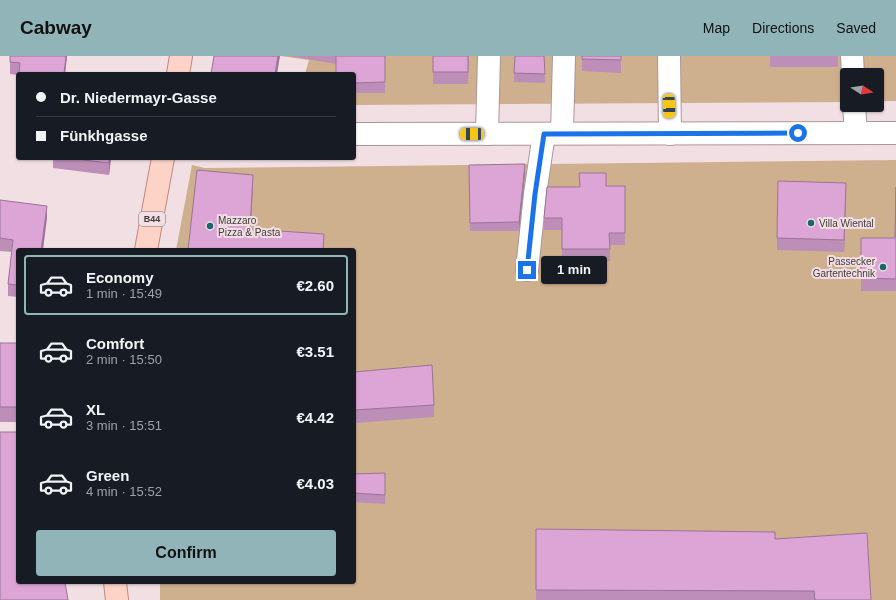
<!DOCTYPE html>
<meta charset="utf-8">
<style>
:root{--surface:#171b24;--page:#20242c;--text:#f1f3f6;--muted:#9ea1a6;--line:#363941;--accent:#90b4b8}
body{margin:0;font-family:Arial,sans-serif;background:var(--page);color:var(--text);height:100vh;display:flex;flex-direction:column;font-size:15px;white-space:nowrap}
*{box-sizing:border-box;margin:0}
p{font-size:13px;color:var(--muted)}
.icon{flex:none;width:22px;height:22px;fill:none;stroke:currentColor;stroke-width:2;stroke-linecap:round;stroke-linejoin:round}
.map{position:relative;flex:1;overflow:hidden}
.details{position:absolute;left:16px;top:192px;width:340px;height:336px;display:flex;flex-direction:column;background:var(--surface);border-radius:4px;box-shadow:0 1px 3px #0004}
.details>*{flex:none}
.hud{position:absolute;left:16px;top:16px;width:340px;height:88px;border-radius:4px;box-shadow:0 1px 3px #0004;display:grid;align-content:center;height:88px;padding:0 20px;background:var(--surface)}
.needle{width:26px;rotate:102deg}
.buttons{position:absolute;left:840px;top:12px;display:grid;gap:8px}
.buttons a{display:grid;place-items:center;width:44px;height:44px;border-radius:4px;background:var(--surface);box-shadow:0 1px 3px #0004;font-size:20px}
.end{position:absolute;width:18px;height:18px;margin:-9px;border:5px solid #1a73e8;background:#fff;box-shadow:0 0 0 2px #fff}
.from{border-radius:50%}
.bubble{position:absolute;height:28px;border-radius:4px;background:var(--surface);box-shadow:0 1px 3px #0004;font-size:13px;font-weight:600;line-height:28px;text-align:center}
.car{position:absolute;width:12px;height:24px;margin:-12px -6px;border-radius:5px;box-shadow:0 0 3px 1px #0007;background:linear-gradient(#f5c518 24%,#345 0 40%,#f5c518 0 76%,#345 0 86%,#f5c518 0)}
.hud b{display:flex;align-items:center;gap:14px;height:38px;font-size:15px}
.hud b+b{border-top:1px solid var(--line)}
.hud i{width:10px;height:10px;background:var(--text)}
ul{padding:7px 0 0;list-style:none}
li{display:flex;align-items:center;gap:12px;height:60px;margin:0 8px 6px;padding:0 12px;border:2px solid transparent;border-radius:4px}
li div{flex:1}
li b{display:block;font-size:15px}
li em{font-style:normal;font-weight:600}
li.active{border-color:var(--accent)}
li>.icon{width:36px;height:36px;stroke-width:1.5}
.primary-button{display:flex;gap:8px;margin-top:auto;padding:8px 20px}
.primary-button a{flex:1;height:46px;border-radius:4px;background:var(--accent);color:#111;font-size:16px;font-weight:600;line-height:46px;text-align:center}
header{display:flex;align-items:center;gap:24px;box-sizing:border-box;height:56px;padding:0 20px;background:var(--accent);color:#111}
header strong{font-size:19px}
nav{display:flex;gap:22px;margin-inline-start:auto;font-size:14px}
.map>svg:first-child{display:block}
.green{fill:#ceaf8e}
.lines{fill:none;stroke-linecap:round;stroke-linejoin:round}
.minor-casing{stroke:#a8979a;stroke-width:24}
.major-casing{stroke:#bc8a7e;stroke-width:24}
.minor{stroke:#fff;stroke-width:22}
.major{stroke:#fed3c7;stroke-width:22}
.wall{fill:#bd8eb8}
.shaded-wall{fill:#9a7496}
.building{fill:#dca5d6;stroke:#9a7496}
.route{stroke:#1a73e8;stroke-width:5}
.poi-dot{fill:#1a686c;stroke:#f2dfe3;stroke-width:1.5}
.labels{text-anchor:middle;stroke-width:4;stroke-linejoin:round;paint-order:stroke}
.shield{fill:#f2dfe3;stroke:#776c6e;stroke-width:1}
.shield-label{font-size:9px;font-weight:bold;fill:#423b3c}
.poi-label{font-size:10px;fill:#423b3c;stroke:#f2dfe3;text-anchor:start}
</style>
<header>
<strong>Cabway</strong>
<nav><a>Map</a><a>Directions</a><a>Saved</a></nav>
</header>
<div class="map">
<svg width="896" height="544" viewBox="0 0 896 544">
<rect width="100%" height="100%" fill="#f2dfe3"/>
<g class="green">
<polygon points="280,0 896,0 896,45 877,45 877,19 847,19 847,46 354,49 354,18 305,18 309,4"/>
<polygon points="896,104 896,544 160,544 160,526 354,526 354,194 176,194 192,109 205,112"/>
</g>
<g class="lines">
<g class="minor-casing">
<g id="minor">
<polyline points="669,0 670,78"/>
<polyline points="852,0 853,19"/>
<polyline points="854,49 856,77"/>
<polyline points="562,77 564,0"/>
<polyline points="354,78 896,77"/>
<polyline points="487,78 489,0"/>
<polyline points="527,214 535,138 544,78"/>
</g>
</g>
<g class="major-casing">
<g id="major">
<polyline points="178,18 181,0"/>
<polyline points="146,194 163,102"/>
<polyline points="115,526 117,544"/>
</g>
</g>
<use href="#minor" class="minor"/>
<use href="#major" class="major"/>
</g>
<g class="wall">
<polygon points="10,0 67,0 65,18 18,18 18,19 10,18"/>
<polygon points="289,0 385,0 385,37 354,37 354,18 336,8"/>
<polygon points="433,0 469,0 468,28 433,28"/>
<polygon points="544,0 545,27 514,26 514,17"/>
<polygon points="582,0 621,0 621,17 582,15"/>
<rect x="770" y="0" width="68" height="11"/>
<polygon points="53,102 111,102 109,119 53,112"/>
<polygon points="469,109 525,117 519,175 470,175"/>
<polygon points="606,130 625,130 625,189 610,189 610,205 562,205 562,174 544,174 544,162"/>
<polygon points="896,131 896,235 861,235 861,182 895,182"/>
<polygon points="846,139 844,196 777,194 777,182"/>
<polygon points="0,144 47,162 18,194 18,241 8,240 8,228 12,196 0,195"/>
<rect x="0" y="287" width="18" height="79"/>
<polygon points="354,316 434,349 434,361 354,367"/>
<polygon points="385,417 385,448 354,446 354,418"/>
<polygon points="536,473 775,483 871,544 536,544"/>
</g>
<g class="shaded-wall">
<polygon points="66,0 67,0 65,18 64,18"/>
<polygon points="278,0 280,0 277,18 275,18"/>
<polygon points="109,102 111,102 109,119"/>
<polygon points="525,108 525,117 519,175 519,166"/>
<polygon points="253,119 253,130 250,184 250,173"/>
<polygon points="846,127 846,139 844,196 844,184"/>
<polygon points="47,150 47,162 43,194 41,194"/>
<polygon points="324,178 324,194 323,194"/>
</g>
<g class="building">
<polygon points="10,0 66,0 64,18 19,18 20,7 10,6"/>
<polygon points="214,0 278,0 275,18 211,18"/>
<polygon points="336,0 385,0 385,26 354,27 354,18 336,18"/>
<rect x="433" y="0" width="35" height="16"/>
<polygon points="515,0 544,0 545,18 514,17"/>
<polygon points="582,0 621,0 621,4 582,3"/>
<polygon points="67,102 109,102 109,107"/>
<polygon points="525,108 519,166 470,167 469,109"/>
<polygon points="197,114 253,119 250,173 324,178 323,194 188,194"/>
<polygon points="579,117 606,117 606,130 625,130 625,177 609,177 610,193 562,193 562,162 544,162 547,131 580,131"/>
<polygon points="778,125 846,127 844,184 777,182"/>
<polygon points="896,131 896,223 861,222 861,182 895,182"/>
<polygon points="0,144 47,150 41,194 18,194 18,229 8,228 13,184 0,182"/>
<rect x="0" y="287" width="18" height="64"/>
<polygon points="432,309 434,349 354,354 354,316"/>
<polygon points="0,376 18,376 18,526 65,526 68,544 0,544"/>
<polygon points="385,417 385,439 354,437 354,418"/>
<polygon points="536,473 775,476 775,483 867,477 871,544 815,544 814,535 536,534"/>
</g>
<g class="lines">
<polyline class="route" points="527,214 535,138 544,78 798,77"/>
</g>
<g class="poi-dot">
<circle cx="811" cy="167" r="4"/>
<circle cx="210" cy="170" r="4"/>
<circle cx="883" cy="211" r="4"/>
</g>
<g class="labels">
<rect class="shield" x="139" y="156" width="26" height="14" rx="3"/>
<g class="shield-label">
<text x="152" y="166">B44</text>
</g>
<g class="poi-label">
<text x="218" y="168">Mazzaro<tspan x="218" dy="12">Pizza &amp; Pasta</tspan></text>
<text x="819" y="171">Villa Wiental</text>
<text x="875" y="209" text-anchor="end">Passecker<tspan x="875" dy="12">Gartentechnik</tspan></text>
</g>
</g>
</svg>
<div class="buttons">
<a><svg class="needle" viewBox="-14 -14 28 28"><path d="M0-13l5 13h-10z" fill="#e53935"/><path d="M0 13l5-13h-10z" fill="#9ea1a6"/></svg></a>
</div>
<i class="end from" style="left:798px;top:77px"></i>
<i class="end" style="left:527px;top:214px"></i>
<div class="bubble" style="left:541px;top:200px;width:66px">1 min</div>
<i class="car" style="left:669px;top:50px;rotate:178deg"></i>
<i class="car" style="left:472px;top:78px;rotate:270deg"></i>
<div class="hud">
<b><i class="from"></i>Dr. Niedermayr-Gasse</b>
<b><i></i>Fünkhgasse</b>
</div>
<section class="details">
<ul>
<li class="active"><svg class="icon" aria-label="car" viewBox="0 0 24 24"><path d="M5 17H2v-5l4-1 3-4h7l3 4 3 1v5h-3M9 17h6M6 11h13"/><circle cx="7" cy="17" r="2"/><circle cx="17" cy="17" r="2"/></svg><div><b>Economy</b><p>1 min · 15:49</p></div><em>€2.60</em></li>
<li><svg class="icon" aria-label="car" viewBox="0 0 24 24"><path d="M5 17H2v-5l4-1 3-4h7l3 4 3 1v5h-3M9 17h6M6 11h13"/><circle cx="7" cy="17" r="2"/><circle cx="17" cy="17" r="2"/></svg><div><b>Comfort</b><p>2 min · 15:50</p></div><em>€3.51</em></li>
<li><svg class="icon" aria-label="car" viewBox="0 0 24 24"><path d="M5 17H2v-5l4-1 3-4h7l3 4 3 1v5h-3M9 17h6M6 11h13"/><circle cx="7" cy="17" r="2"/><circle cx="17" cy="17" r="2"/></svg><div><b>XL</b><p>3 min · 15:51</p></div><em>€4.42</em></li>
<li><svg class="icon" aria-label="car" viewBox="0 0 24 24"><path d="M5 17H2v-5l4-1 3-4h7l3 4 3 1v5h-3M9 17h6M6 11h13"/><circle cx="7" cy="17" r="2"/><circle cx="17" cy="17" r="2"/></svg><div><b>Green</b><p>4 min · 15:52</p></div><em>€4.03</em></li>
</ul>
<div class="primary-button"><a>Confirm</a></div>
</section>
</div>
